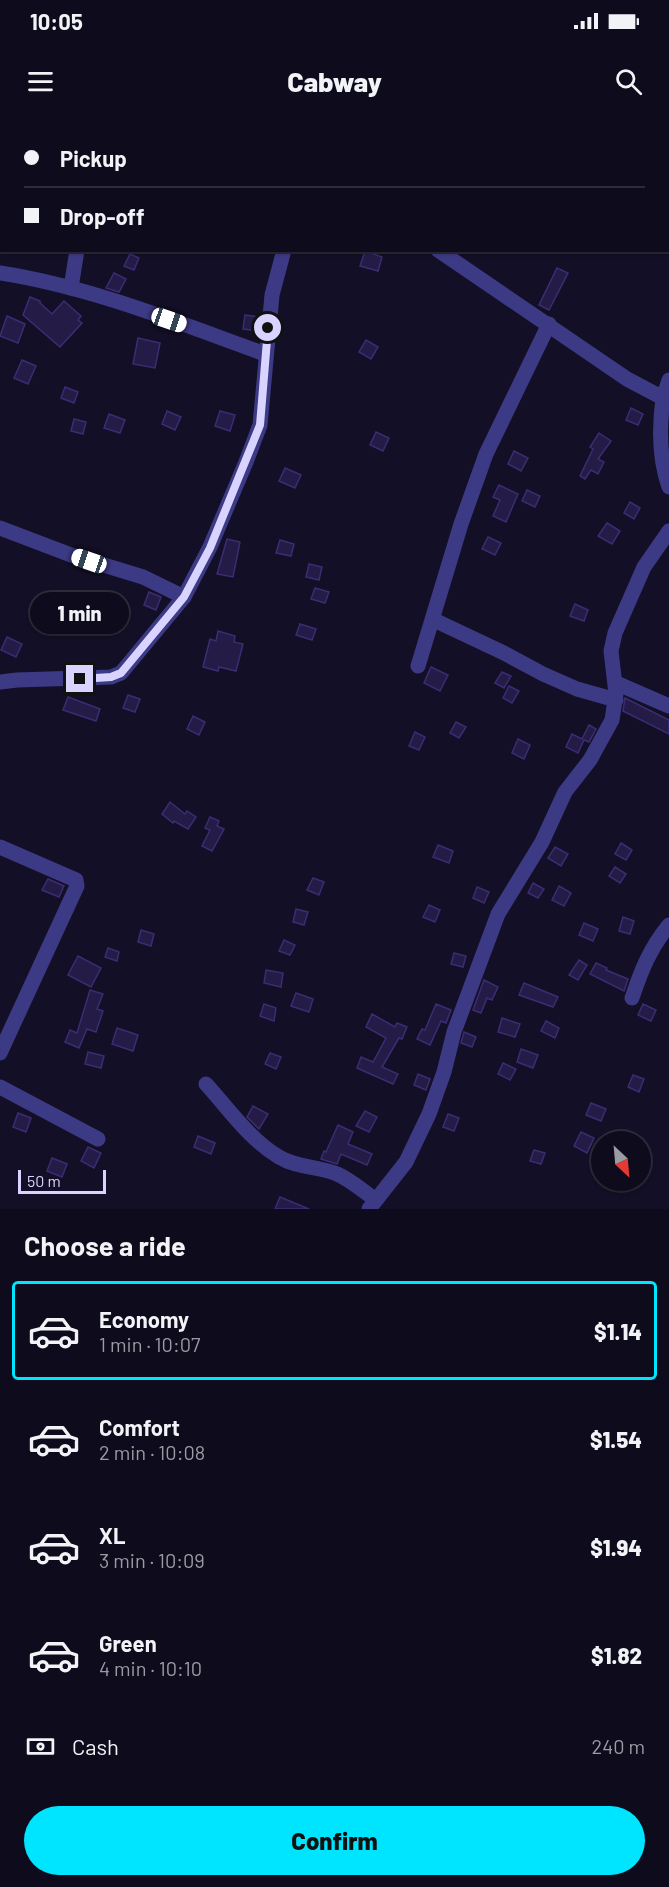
<!DOCTYPE html>
<meta charset="utf-8">
<style>
:root{--surface:#0e0b1c;--page:#1c1929;--text:#f1f3f6;--muted:#9b9ba3;--line:#2e2b3b;--accent:#00e5ff}
body{margin:0;font-family:Barlow,sans-serif;background:var(--page);color:var(--text);height:100vh;display:flex;flex-direction:column;font-size:22px;white-space:nowrap}
*{box-sizing:border-box;margin:0}
p{font-size:20px;color:var(--muted)}
.icon{flex:none;width:33px;height:33px;fill:none;stroke:currentColor;stroke-width:2;stroke-linecap:round;stroke-linejoin:round}
.map{position:relative;height:1089px;overflow:hidden}
.side{display:flex;flex-direction:column;background:var(--surface);flex:1}
.side>*{flex:none}
.top-card{position:absolute;left:0px;top:0px;width:669px;height:132px;box-shadow:0 2px 4px #0004,0 0 0 2px var(--line);display:grid;align-content:center;height:132px;padding:0 24px;background:var(--surface)}
.needle{width:39px;rotate:154deg}
.controls{position:absolute;left:591px;top:1011px;display:grid;gap:12px}
.controls a{display:grid;place-items:center;width:60px;height:60px;border-radius:50%;background:var(--surface);box-shadow:0 2px 4px #0004,0 0 0 2px var(--line);font-size:30px}
.scale{position:absolute;left:18px;bottom:15px;width:88px;box-sizing:border-box;padding-left:6px;border:3px solid #d9d4ff;border-top:0;font-size:16px;line-height:21px;white-space:nowrap;color:#d9d4ff;-webkit-text-stroke:4px #130f26;paint-order:stroke}
.end{position:absolute;width:27px;height:27px;margin:-14px;border:8px solid #d9d4ff;background:#111;box-shadow:0 0 0 3px #111}
.from{border-radius:50%}
.bubble{position:absolute;height:42px;border-radius:21px;background:var(--surface);box-shadow:0 2px 4px #0004,0 0 0 2px var(--line);font-size:20px;font-weight:800;line-height:42px;text-align:center}
.car{position:absolute;width:18px;height:36px;margin:-18px -9px;border-radius:8px;box-shadow:0 0 4px 2px #0007;background:linear-gradient(#fff 24%,#345 0 40%,#fff 0 76%,#345 0 86%,#fff 0)}
.top-card b{display:flex;align-items:center;gap:21px;height:57px;font-size:22px}
.top-card b+b{border-top:2px solid var(--line)}
.top-card i{width:15px;height:15px;background:var(--text)}
ul{padding:0;list-style:none}
li{display:flex;align-items:center;gap:18px;height:99px;margin:0 12px 9px;padding:0 12px;border:3px solid transparent;border-radius:6px}
li div{flex:1}
li b{display:block;font-size:22px}
li em{font-style:normal;font-weight:800}
li.selected{border-color:var(--accent)}
li>.icon{width:54px;height:54px;stroke-width:1.5}
h2{padding:0 24px;font-size:27px;line-height:72px}
.pay{display:flex;align-items:center;gap:15px;height:66px;padding:0 24px;font-size:22px}
.pay p{margin-inline-start:auto}
.cta{display:flex;gap:12px;margin-top:auto;padding:12px 24px}
.cta a{flex:1;height:69px;border-radius:36px;background:var(--accent);color:#111;font-size:24px;font-weight:800;line-height:69px;text-align:center}
.status{display:flex;justify-content:space-between;align-items:center;height:42px;padding:0 30px;background:var(--surface);direction:ltr}
.status svg{height:16px;fill:currentColor}
header{display:flex;justify-content:space-between;align-items:center;height:78px;padding:0 24px;background:var(--surface);font-size:27px;font-weight:800}
.map>svg:first-child{display:block}
.building{fill:#241b47;stroke:#3b2d73;stroke-width:1.5}
.lines{fill:none;stroke-linecap:round;stroke-linejoin:round}
.minor{stroke:#3d3a85;stroke-width:15}
.route{stroke:#d9d4ff;stroke-width:8}
</style>
<div class="status"><b>10:05</b><svg viewBox="0 0 49 12"><path d="M0 12V9h3v3zM5 12V6h3v6zM10 12V3h3v9zM15 12V0h3v12zM26 1h20v11H26zM47 4h2v5h-2z"/></svg></div>
<header><svg class="icon" aria-label="menu" viewBox="0 0 24 24"><path d="M4 6h16M4 12h16M4 18h16"/></svg>Cabway<svg class="icon" aria-label="search" viewBox="0 0 24 24"><circle cx="10" cy="10" r="6"/><path d="M15 15l6 6"/></svg></header>
<div class="map">
<svg width="669" height="1089" viewBox="0 0 669 1089">
<rect width="100%" height="100%" fill="#130f26"/>
<g class="building">
<polygon points="365,131 382,137 378,151 360,146"/>
<polygon points="130,134 139,138 134,150 124,146"/>
<polygon points="557,148 568,153 549,190 539,185"/>
<polygon points="114,153 126,159 119,172 106,168"/>
<polygon points="30,177 40,181 40,183 52,194 64,181 81,196 78,200 82,203 60,227 23,195"/>
<polygon points="245,195 259,197 257,211 243,209"/>
<polygon points="7,196 25,204 18,223 0,216"/>
<polygon points="138,218 160,223 155,248 133,244"/>
<polygon points="366,220 378,227 371,239 359,232"/>
<polygon points="22,240 36,246 28,264 14,258"/>
<polygon points="65,267 78,272 74,283 61,278"/>
<polygon points="631,288 643,294 638,305 626,300"/>
<polygon points="167,291 181,297 175,310 162,304"/>
<polygon points="220,291 235,295 230,311 215,306"/>
<polygon points="109,294 125,300 120,313 104,308"/>
<polygon points="74,299 86,302 83,314 71,311"/>
<polygon points="376,312 389,318 383,331 370,325"/>
<polygon points="599,313 611,321 598,339 604,342 598,354 591,350 585,359 580,356 593,329 590,327"/>
<polygon points="514,331 528,338 521,351 508,344"/>
<polygon points="285,348 301,355 295,368 279,361"/>
<polygon points="499,365 518,374 506,402 493,396 500,380 493,377"/>
<polygon points="527,370 540,376 535,387 522,381"/>
<polygon points="630,382 640,388 634,399 624,393"/>
<polygon points="607,403 620,411 612,424 598,416"/>
<polygon points="488,417 501,423 495,435 482,429"/>
<polygon points="227,419 240,422 233,457 217,454"/>
<polygon points="280,420 294,424 291,436 276,433"/>
<polygon points="309,444 322,447 319,460 306,457"/>
<polygon points="315,468 329,472 325,483 311,479"/>
<polygon points="149,472 161,477 156,490 144,485"/>
<polygon points="575,484 588,490 584,501 570,496"/>
<polygon points="300,504 316,509 312,520 296,515"/>
<polygon points="218,511 235,516 234,522 243,524 236,551 219,547 218,551 203,547 210,519 216,521"/>
<polygon points="7,517 22,524 16,537 1,530"/>
<polygon points="431,547 448,555 440,571 424,563"/>
<polygon points="502,552 511,556 504,568 495,563"/>
<polygon points="509,566 519,571 512,583 503,578"/>
<polygon points="128,575 140,579 135,592 123,588"/>
<polygon points="68,577 100,589 96,601 63,590"/>
<polygon points="625,578 669,600 669,614 623,591"/>
<polygon points="193,596 205,602 199,615 187,609"/>
<polygon points="456,602 466,607 459,618 450,613"/>
<polygon points="589,605 596,609 589,622 584,620 578,633 566,627 572,614 582,619"/>
<polygon points="415,612 425,617 419,630 409,626"/>
<polygon points="518,619 530,625 524,639 512,633"/>
<polygon points="170,682 185,694 187,691 196,697 188,709 174,701 173,703 162,694"/>
<polygon points="210,697 219,701 217,706 224,709 212,731 202,726 210,710 205,708"/>
<polygon points="621,723 632,730 626,740 615,734"/>
<polygon points="438,725 453,731 449,743 433,737"/>
<polygon points="555,727 568,734 561,746 548,738"/>
<polygon points="615,747 626,754 620,763 609,756"/>
<polygon points="313,758 324,762 319,775 307,770"/>
<polygon points="48,759 64,766 59,777 42,770"/>
<polygon points="533,763 544,769 538,778 528,773"/>
<polygon points="559,766 571,773 564,786 552,780"/>
<polygon points="477,767 489,772 484,783 473,778"/>
<polygon points="429,785 440,790 435,802 423,797"/>
<polygon points="296,789 308,792 304,805 293,802"/>
<polygon points="623,797 634,801 630,814 619,811"/>
<polygon points="584,803 598,809 593,821 579,815"/>
<polygon points="141,810 154,814 151,826 138,822"/>
<polygon points="284,820 295,825 290,835 279,831"/>
<polygon points="108,828 119,832 117,841 105,837"/>
<polygon points="454,833 466,836 463,847 451,844"/>
<polygon points="78,836 101,848 91,867 68,855"/>
<polygon points="579,840 587,845 578,860 569,855"/>
<polygon points="596,843 607,848 606,850 628,859 624,871 590,854"/>
<polygon points="266,850 283,853 281,867 264,863"/>
<polygon points="484,860 498,867 492,880 487,878 481,893 473,890"/>
<polygon points="524,863 558,877 553,887 519,875"/>
<polygon points="90,870 103,874 97,889 103,891 96,912 87,909 79,928 65,922 70,910 77,913"/>
<polygon points="296,873 313,879 309,892 291,886"/>
<polygon points="264,884 276,888 274,901 260,896"/>
<polygon points="436,884 451,890 446,903 441,901 430,925 417,919 422,909 425,910"/>
<polygon points="643,884 656,890 651,901 638,895"/>
<polygon points="372,894 395,907 397,903 407,907 402,919 399,918 382,947 398,954 393,964 357,948 361,937 373,942 386,918 366,907"/>
<polygon points="502,898 520,904 515,917 498,912"/>
<polygon points="546,901 559,908 555,918 541,911"/>
<polygon points="117,908 138,915 133,931 112,924"/>
<polygon points="464,912 476,917 472,927 461,923"/>
<polygon points="521,929 538,935 533,948 517,942"/>
<polygon points="88,932 104,936 101,948 85,944"/>
<polygon points="270,933 281,937 276,949 265,944"/>
<polygon points="503,943 516,949 510,960 498,954"/>
<polygon points="418,954 430,959 426,970 414,965"/>
<polygon points="633,955 644,959 639,972 628,967"/>
<polygon points="591,983 606,989 601,1001 586,995"/>
<polygon points="253,986 268,994 259,1009 247,997"/>
<polygon points="365,991 377,997 369,1012 356,1006"/>
<polygon points="18,993 31,998 26,1012 13,1007"/>
<polygon points="448,994 459,998 454,1011 443,1007"/>
<polygon points="338,1005 353,1012 348,1024 372,1034 367,1045 341,1034 337,1044 321,1039 324,1031 326,1032"/>
<polygon points="581,1012 594,1018 587,1033 574,1026"/>
<polygon points="198,1016 215,1023 211,1034 194,1027"/>
<polygon points="88,1027 101,1033 94,1048 81,1041"/>
<polygon points="534,1030 545,1033 541,1044 530,1041"/>
<polygon points="52,1038 67,1044 62,1057 47,1051"/>
<polygon points="280,1077 309,1089 275,1089"/>
</g>
<g class="lines">
<g class="minor">
<polyline points="43,0 48,2"/>
<polyline points="291,0 293,2"/>
<polyline points="321,2 322,0"/>
<polyline points="438,130 627,259 663,278 669,260"/>
<path d="M0,153C91,167 179,203 265,234"/>
<polyline points="71,168 77,130"/>
<path d="M663,278C659,308 659,339 669,367"/>
<polyline points="0,408 71,435 143,457 184,477"/>
<polyline points="434,500 504,533 543,554 577,569 616,580"/>
<polyline points="418,546 461,404 486,334 549,204"/>
<polyline points="0,562 17,560 111,557 121,553 184,477 210,427 246,342 260,305 272,175 284,130"/>
<polyline points="616,563 669,586"/>
<polyline points="0,727 69,757 76,760 77,766 0,933"/>
<path d="M632,878C641,851 650,828 669,805"/>
<path d="M206,964C228,988 250,1020 279,1037C297,1048 318,1046 337,1054C351,1060 364,1072 376,1080"/>
<polyline points="0,967 98,1019"/>
<polyline points="369,1089 406,1042 429,994 444,952 454,912 498,794 542,722 565,672 590,640 612,600 616,574 611,531 615,513 644,447 669,411"/>
</g>
</g>
<g class="lines">
<polyline class="route" points="80,559 111,557 121,553 184,477 210,428 260,305 268,208"/>
</g>
</svg>
<div class="controls">
<a><svg class="needle" viewBox="-14 -14 28 28"><path d="M0-13l5 13h-10z" fill="#e53935"/><path d="M0 13l5-13h-10z" fill="#9b9ba3"/></svg></a>
</div>
<div class="scale">50 m</div>
<i class="end from" style="left:268px;top:208px"></i>
<i class="end" style="left:80px;top:559px"></i>
<div class="bubble" style="left:30px;top:472px;width:99px">1 min</div>
<i class="car" style="left:169px;top:200px;rotate:109deg"></i>
<i class="car" style="left:89px;top:441px;rotate:289deg"></i>
<div class="top-card">
<b><i class="from"></i>Pickup</b>
<b><i></i>Drop-off</b>
</div>
</div>
<section class="side">
<h2>Choose a ride</h2>
<ul>
<li class="selected"><svg class="icon" aria-label="car" viewBox="0 0 24 24"><path d="M5 17H2v-5l4-1 3-4h7l3 4 3 1v5h-3M9 17h6M6 11h13"/><circle cx="7" cy="17" r="2"/><circle cx="17" cy="17" r="2"/></svg><div><b>Economy</b><p>1 min · 10:07</p></div><em>$1.14</em></li>
<li><svg class="icon" aria-label="car" viewBox="0 0 24 24"><path d="M5 17H2v-5l4-1 3-4h7l3 4 3 1v5h-3M9 17h6M6 11h13"/><circle cx="7" cy="17" r="2"/><circle cx="17" cy="17" r="2"/></svg><div><b>Comfort</b><p>2 min · 10:08</p></div><em>$1.54</em></li>
<li><svg class="icon" aria-label="car" viewBox="0 0 24 24"><path d="M5 17H2v-5l4-1 3-4h7l3 4 3 1v5h-3M9 17h6M6 11h13"/><circle cx="7" cy="17" r="2"/><circle cx="17" cy="17" r="2"/></svg><div><b>XL</b><p>3 min · 10:09</p></div><em>$1.94</em></li>
<li><svg class="icon" aria-label="car" viewBox="0 0 24 24"><path d="M5 17H2v-5l4-1 3-4h7l3 4 3 1v5h-3M9 17h6M6 11h13"/><circle cx="7" cy="17" r="2"/><circle cx="17" cy="17" r="2"/></svg><div><b>Green</b><p>4 min · 10:10</p></div><em>$1.82</em></li>
</ul>
<div class="pay"><svg class="icon" aria-label="cash" viewBox="0 0 24 24"><path d="M3 7h18v10H3z"/><circle cx="12" cy="12" r="2"/></svg>Cash<p>240 m</p></div>
<div class="cta"><a>Confirm</a></div>
</section>
